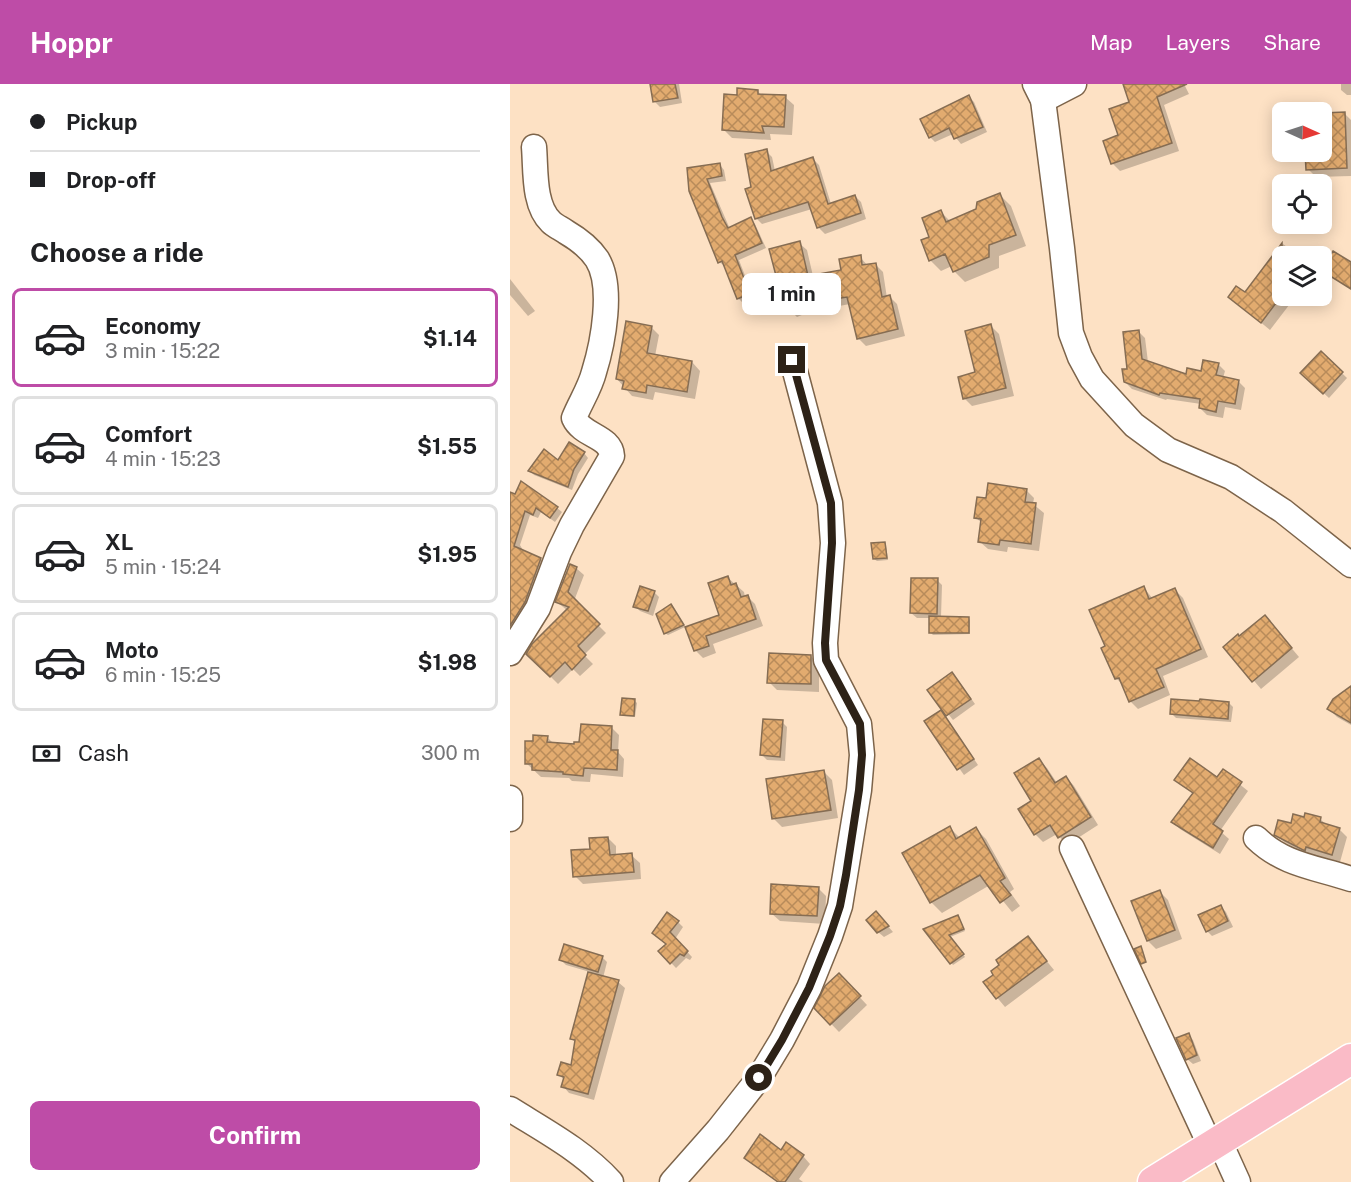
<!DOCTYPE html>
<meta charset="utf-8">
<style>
:root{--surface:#fff;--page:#f2f2f2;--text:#202124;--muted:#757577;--line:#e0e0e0;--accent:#be4ca7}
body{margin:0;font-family:"Public Sans",sans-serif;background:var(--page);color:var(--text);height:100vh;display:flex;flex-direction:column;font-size:22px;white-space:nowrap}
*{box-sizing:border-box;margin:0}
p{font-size:20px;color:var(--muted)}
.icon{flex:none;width:33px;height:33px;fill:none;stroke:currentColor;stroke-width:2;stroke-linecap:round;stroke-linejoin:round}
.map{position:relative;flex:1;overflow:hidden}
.side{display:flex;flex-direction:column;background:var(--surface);width:510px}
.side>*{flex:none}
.top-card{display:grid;align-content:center;height:132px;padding:0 30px;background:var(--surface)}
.needle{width:39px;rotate:93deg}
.controls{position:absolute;left:762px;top:18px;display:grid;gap:12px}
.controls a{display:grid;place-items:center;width:60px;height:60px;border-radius:9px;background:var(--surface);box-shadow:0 3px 15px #0003;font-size:30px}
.end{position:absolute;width:27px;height:27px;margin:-14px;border:8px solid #2d2217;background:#fff;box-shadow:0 0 0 3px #fff}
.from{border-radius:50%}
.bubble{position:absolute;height:42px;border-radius:9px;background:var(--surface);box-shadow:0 3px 15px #0003;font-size:20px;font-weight:700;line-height:42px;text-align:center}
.top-card b{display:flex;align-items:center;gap:21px;height:57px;font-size:22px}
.top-card b+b{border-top:2px solid var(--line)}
.top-card i{width:15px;height:15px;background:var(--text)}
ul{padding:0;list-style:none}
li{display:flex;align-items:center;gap:18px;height:99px;margin:0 12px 9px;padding:0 18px;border:3px solid var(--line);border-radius:9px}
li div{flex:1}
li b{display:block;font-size:22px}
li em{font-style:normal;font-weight:700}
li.selected{border-color:var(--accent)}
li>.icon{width:54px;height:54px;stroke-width:1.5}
h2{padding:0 30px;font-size:27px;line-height:72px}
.pay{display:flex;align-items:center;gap:15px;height:66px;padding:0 30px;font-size:22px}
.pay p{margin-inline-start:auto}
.cta{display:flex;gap:12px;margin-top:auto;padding:12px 30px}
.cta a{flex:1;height:69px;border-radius:9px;background:var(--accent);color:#fff;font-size:24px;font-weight:700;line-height:69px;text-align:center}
header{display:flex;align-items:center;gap:36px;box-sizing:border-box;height:84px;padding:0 30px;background:var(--accent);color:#fff}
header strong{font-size:28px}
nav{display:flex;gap:33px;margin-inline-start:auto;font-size:21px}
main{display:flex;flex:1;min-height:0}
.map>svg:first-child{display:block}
.shadow{fill:#0003}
.building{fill:url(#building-cross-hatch);stroke:#866d53;stroke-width:1.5}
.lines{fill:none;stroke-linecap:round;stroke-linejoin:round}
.minor-casing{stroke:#7d644a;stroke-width:27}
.major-casing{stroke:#fff;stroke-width:33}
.minor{stroke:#fff;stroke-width:24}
.major{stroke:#fabbc7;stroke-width:30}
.route{stroke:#2d2217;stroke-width:8}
</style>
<header>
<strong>Hoppr</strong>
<nav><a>Map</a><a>Layers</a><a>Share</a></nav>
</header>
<main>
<section class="side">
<div class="top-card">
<b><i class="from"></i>Pickup</b>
<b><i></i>Drop-off</b>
</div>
<h2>Choose a ride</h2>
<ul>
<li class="selected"><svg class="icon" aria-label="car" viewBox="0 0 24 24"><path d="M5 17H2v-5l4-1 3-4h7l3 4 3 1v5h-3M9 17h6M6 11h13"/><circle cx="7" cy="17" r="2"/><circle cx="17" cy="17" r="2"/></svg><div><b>Economy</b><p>3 min · 15:22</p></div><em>$1.14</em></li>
<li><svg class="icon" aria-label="car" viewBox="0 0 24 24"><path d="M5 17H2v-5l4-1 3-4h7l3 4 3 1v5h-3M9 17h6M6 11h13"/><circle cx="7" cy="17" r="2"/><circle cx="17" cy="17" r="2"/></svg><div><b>Comfort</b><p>4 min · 15:23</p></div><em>$1.55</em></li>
<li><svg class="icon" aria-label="car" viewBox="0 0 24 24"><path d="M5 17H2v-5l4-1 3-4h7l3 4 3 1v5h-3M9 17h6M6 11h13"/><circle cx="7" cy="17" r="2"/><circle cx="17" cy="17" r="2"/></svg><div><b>XL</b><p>5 min · 15:24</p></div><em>$1.95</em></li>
<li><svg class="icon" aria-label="car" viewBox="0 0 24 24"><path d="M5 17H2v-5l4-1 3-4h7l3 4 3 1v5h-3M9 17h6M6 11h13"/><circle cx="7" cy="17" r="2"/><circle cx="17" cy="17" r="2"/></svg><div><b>Moto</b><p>6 min · 15:25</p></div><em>$1.98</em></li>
</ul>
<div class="pay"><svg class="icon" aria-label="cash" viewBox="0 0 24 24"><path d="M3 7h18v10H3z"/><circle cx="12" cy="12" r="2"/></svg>Cash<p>300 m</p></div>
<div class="cta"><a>Confirm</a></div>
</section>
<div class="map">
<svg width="841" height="1098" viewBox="0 0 841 1098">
<defs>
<pattern id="building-cross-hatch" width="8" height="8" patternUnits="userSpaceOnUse" patternTransform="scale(1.5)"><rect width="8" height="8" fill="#e2ab6f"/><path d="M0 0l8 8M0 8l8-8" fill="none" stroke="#b88b5a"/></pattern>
</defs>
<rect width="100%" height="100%" fill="#fde1c4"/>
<g class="shadow">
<polygon points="141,0 169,0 172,19 150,23 145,18"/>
<polygon points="625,0 674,0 679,10 654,21 669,67 610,87 602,79"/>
<polygon points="831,0 841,0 841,11 837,11 831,6"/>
<polygon points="247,7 252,11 275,13 284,21 282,51 260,50 261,56 222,54 214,46 228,12"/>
<polygon points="459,13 464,18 477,48 451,60 443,50 425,58 420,53"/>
<polygon points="834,29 841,36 841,92 806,93 798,85 797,68 812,68 812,42"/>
<polygon points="256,67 262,73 265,87 303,75 309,81 321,120 345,112 351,118 356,135 315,150 309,144 302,125 252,140 246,134 243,104"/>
<polygon points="210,81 214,86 216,97 200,99 220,145 241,135 245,140 256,164 229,176 244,215 233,219 228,214 215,182 209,178 181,107"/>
<polygon points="490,111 501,122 516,162 489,172 489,184 455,198 444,187 442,182 431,187 420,176 421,154 431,128 441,138 468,127"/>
<polygon points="289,159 297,166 303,192 333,187 350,173 358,182 365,180 373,188 377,214 380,213 387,220 395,252 356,262 349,255 340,220 313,225 310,230 304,226 287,233 280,226"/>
<polygon points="773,160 789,172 772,172 772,212 786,212 760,246 720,213 735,210"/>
<polygon points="0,195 25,227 18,232 0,211"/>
<polygon points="481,242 489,250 504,312 462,322 454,314 467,289"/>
<polygon points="141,243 149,251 145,272 182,278 190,287 185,315 145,308 143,316 122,312 107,295"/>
<polygon points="628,247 635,254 638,278 677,292 692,288 708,280 715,287 713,294 728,297 735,304 731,326 715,323 713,334 697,331 690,324 691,320 657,315 656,316 622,305 615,298"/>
<polygon points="811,269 837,294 819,314 792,289"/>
<polygon points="74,369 78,374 68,390 62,406 24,391 20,387"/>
<polygon points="516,406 524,414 523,420 534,429 529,467 498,463 497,468 478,465 469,457 472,439 466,434 477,416"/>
<polygon points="0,410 47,424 52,428 45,438 31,428 28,434 20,431 10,461 14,468 31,475 35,480 19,523 0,550"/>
<polygon points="374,459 376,461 378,476 367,477 364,475"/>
<polygon points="66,484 74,491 64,517 96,549 74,571 83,580 70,592 63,585 48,600 18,570 58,527 47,518"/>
<polygon points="217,493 234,508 235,513 238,513 245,520 253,542 203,560 206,569 193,574 185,566 211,532"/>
<polygon points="427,496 432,501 431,533 458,534 460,536 460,550 423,551 420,548 420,534 407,534 401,529"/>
<polygon points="634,504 643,515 665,506 673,514 698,573 653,592 660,611 628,625 620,617 614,602 606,594"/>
<polygon points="144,508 149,513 143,532 130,527 125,522"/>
<polygon points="163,524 175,543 158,551 155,549"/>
<polygon points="762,541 789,573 751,605 715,563 730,554"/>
<polygon points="301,572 309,581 309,608 267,606 259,598"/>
<polygon points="447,595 465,620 443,636 419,606"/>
<polygon points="841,610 841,641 827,633 819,625"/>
<polygon points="125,617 127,619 125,633 114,632 112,630"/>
<polygon points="719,619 723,623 721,638 666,634 662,630"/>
<polygon points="436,633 468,681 454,691 416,638"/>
<polygon points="272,638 277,643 275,677 257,676 252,671"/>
<polygon points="102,644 109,651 108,668 114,675 113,693 81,690 80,698 62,697 59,694 31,693 16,679 24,659 37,653 44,660 65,661"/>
<polygon points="529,676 537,684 547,699 556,693 564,702 588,741 557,761 547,750 533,758 525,750 523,717"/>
<polygon points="713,687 738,707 710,747 719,755 710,770 670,745 663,738 684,710 666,696 708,695"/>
<polygon points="314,688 322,696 328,734 272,743 263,734"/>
<polygon points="810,735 817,741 829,745 837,753 830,778 804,771 803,773 774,758 766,750 782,741"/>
<polygon points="440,744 450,754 466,745 476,755 504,805 500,808 510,822 502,828 480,801 432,829 421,818 394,770"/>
<polygon points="98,754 106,762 106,772 121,771 130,779 131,795 73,800 65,792 81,766"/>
<polygon points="308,804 316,812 315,840 270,837 261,829"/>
<polygon points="650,808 658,816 672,855 646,865 638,857 623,818"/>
<polygon points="711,823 716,828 723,843 702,852 697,847"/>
<polygon points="448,832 455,847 440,853 455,873 443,881 416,845"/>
<polygon points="371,834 383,848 374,853 368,848"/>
<polygon points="168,838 173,843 165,855 182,873 180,876 176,874 166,884 150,867 158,860 149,854"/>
<polygon points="518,854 544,886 495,923 475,899 485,891"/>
<polygon points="92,873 97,878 93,894 108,898 115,904 84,1016 59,1009 53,1002 54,996 49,990 62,983 66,959 61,954 80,888 56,881 51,876"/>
<polygon points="329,891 357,921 329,948 306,924"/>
<polygon points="678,951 683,956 691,977 683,980 677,975"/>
<polygon points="272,1068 293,1072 300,1080 289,1095 293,1098 267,1098 236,1073"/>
</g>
<g class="building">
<polygon points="140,0 165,0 168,14 143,18"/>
<polygon points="613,0 677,0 647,13 662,59 601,80 593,57 608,51 599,25 619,18"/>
<polygon points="227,4 248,6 248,10 276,11 274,43 252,42 254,49 212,46 214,10 227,11"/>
<polygon points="459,11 473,43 444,55 439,44 419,54 410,35"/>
<polygon points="835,28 837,84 796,86 795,68 812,68 812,29"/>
<polygon points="257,65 261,87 303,73 318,120 345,111 351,129 307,144 298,118 245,135 235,105 241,103 235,70"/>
<polygon points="210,79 212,92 197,95 212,133 218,144 241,133 252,159 225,171 240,210 227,215 212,177 208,179 179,107 177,84"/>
<polygon points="490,109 506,151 479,161 479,173 443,188 435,170 419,177 411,156 419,153 412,134 431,126 436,138 466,125 467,118"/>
<polygon points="290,157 298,192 331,186 329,175 351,171 352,181 366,179 372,213 380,211 388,245 347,255 337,213 306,218 302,224 296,220 279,227 270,207 259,165"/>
<polygon points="772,159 772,211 751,239 718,213 726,202 735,208"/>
<polygon points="823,167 841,178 841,205 812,187"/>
<polygon points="116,237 142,242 137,269 182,277 177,308 137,301 136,309 112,305 114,297 106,295"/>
<polygon points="481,240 496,304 453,315 448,293 465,288 455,247"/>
<polygon points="629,246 632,275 676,290 677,284 691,287 693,276 709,279 706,291 729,296 725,320 708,317 706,328 689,324 690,315 650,309 649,311 614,298 612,285 617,285 613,248"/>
<polygon points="811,267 833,288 813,310 790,289"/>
<polygon points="59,358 75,368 64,385 58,403 18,387 34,365 48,376"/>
<polygon points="11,397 48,423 40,434 26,424 23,431 15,427 4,462 31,474 15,518 0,542 0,408 5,410"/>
<polygon points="478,399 517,405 515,418 526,419 521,460 490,456 489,461 468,458 471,435 464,434 467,413 476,414"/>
<polygon points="375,458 377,474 363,475 361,459"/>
<polygon points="60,480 67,483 58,508 90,540 68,562 76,571 62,586 55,578 40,593 16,570 22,560 59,523 45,518"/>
<polygon points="218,492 221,501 226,499 231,513 238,511 246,535 196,552 199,562 184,567 175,543 209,531 198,499"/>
<polygon points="401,494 428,494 427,530 400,529"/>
<polygon points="130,502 145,507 138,527 123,523"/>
<polygon points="634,502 639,515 665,504 691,565 646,585 654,603 619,618 609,594 605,595 591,564 595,562 579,526"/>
<polygon points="161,520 174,541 154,550 146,530"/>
<polygon points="755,531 782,564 742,598 713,563 728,550 729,552"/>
<polygon points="419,532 459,533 459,549 419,549"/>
<polygon points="259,569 301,571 301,600 257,599"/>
<polygon points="442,588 461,615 436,632 417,606"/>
<polygon points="841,602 841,639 817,625 823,615"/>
<polygon points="112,614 125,615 124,632 110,631"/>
<polygon points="661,615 689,617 690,615 719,618 718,635 660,630"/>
<polygon points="431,626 464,675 447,686 414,637"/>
<polygon points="253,635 273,636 270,673 250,671"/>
<polygon points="71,640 102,642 101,666 108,666 107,686 74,684 73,692 53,690 53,688 22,686 22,680 15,680 15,657 23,657 23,651 38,652 37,658 64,660 64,658 69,658"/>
<polygon points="529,674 545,699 556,692 581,733 548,754 540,741 524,751 508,725 521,717 504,689"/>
<polygon points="680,674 707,693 713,685 732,698 703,740 713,747 703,764 661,738 683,709 664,696"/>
<polygon points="314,686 321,726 262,735 256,695"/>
<polygon points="795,729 811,733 810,738 830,744 822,771 796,763 795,767 764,751 768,736 781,739 783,730 794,733"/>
<polygon points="440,742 446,755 466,743 495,794 490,797 501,811 490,819 470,791 420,819 392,769"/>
<polygon points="98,753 100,771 122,769 124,788 63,793 61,766 80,765 79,754"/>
<polygon points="261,800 309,803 307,832 260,830"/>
<polygon points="650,806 665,846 637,857 621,817"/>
<polygon points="711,821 718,837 696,848 688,831"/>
<polygon points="366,827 379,842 367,849 356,836"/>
<polygon points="157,828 169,837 160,848 178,867 174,872 170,870 160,880 148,867 156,860 142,849"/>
<polygon points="448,831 454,845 439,851 454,870 440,880 413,845"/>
<polygon points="518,852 537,877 486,915 473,898 483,891 481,887 489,881 486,876"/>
<polygon points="54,860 93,872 88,888 49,876"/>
<polygon points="631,862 636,878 631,880 624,865"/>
<polygon points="78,888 109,896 78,1010 51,1003 54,993 47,991 51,978 61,981 65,956 60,955"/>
<polygon points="329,889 351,912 320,941 304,924 315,902"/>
<polygon points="679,949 687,971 676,976 666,954"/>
<polygon points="250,1050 271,1066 276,1058 294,1071 275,1098 268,1098 234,1074"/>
</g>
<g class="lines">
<g class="minor-casing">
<g id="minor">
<polyline points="525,0 533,16 552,164 561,249 570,273 582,295 624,341 658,366 721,393 773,427 841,481"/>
<polyline points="533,16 564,0"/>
<path d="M0,569L28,524L49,468L62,441L102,372C101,352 72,352 64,334C70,319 80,304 84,288C93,259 104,202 87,175C79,163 68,155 56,148C52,145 45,142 41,138C23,121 26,86 24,63"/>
<polyline points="0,714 0,735"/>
<path d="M746,754C774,781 805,783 841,795"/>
<polyline points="562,764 700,1061"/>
<path d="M0,1025C35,1047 73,1067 101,1098"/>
<polyline points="709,1056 728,1098"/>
<polyline points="162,1098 208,1046 249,994 272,956 299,904 320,852 330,822 349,706 352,671 349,640 316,576 315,559 323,459 320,419 282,276"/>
</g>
</g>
<g class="major-casing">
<polyline id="major" points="643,1098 841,975"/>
</g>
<use href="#minor" class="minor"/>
<use href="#major" class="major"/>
</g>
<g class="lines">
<polyline class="route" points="249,994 272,956 299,904 320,852 330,822 336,791 349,706 352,671 350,640 316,576 315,559 322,459 321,419 282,276"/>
</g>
</svg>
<div class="controls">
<a><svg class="needle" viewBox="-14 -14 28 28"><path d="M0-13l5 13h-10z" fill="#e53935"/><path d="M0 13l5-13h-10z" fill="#757577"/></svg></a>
<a><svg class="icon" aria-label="locate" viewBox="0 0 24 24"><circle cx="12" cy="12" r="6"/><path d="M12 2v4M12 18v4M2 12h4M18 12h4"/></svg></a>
<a><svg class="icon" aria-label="layers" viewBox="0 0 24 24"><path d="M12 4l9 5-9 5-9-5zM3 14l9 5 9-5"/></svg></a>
</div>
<i class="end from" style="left:249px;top:994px"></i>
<i class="end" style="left:282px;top:276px"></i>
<div class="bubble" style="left:232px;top:189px;width:99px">1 min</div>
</div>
</main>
